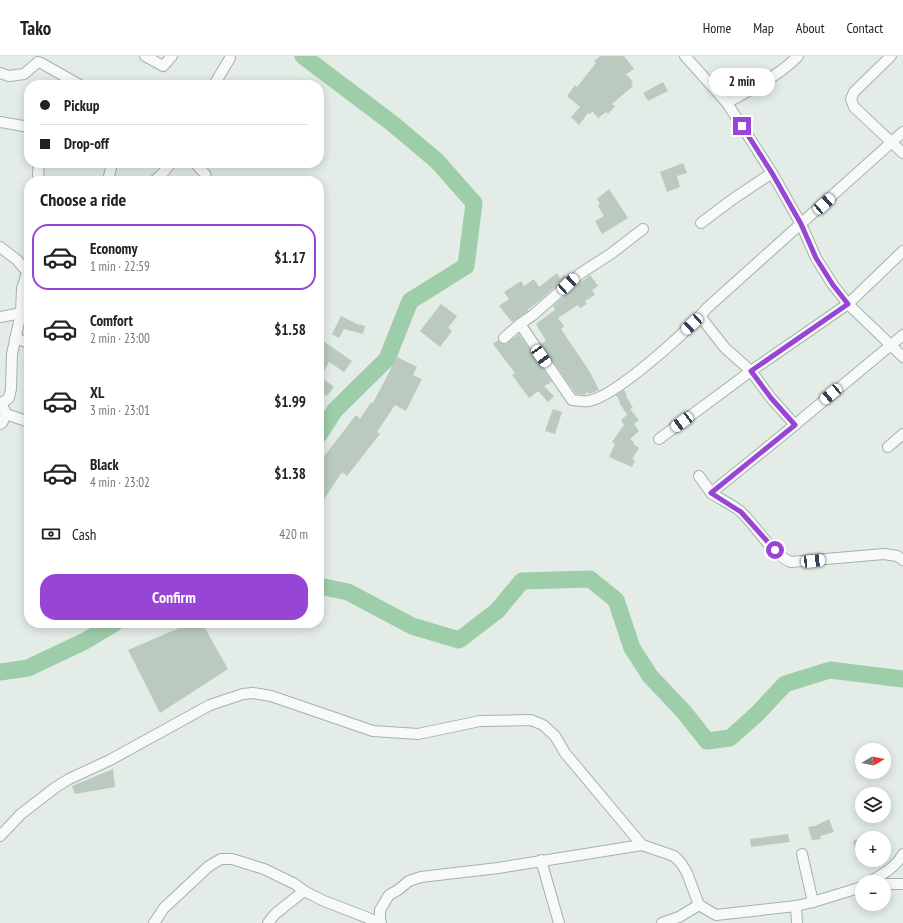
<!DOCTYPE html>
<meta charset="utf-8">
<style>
:root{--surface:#fff;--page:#f2f2f2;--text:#222;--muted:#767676;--line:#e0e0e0;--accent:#9645d4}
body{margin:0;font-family:"PT Sans Narrow",sans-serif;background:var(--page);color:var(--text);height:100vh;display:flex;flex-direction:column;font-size:15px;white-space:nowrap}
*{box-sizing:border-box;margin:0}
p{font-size:13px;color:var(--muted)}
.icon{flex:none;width:22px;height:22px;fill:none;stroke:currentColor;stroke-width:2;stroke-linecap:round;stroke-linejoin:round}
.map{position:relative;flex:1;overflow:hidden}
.drawer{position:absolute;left:24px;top:120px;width:300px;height:452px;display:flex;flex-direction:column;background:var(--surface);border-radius:16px;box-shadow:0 2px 10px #0003}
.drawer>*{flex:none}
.hud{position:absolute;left:24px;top:24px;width:300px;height:88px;border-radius:16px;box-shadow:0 2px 10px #0003;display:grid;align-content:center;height:88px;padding:0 16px;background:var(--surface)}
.needle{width:26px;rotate:80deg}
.tools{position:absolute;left:855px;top:687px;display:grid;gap:8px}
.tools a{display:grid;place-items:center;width:36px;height:36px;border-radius:50%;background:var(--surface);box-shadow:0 2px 10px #0003;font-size:20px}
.end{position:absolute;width:18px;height:18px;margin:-9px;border:5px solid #9645d4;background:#fff;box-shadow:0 0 0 2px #fff}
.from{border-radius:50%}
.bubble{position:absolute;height:28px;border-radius:14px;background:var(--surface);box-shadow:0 2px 10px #0003;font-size:13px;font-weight:700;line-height:28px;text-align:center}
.car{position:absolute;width:12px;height:24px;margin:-12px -6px;border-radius:5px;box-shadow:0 0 3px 1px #0007;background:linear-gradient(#fff 24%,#345 0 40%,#fff 0 76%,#345 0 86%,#fff 0)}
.hud b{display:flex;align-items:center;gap:14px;height:38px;font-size:15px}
.hud b+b{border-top:1px solid var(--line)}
.hud i{width:10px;height:10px;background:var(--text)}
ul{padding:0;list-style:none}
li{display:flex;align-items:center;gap:12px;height:66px;margin:0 8px 6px;padding:0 8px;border:2px solid transparent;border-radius:16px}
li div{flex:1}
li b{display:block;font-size:15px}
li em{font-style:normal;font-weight:700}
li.active{border-color:var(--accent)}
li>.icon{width:36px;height:36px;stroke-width:1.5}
h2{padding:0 16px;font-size:18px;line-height:48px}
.pay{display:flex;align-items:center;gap:10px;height:44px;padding:0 16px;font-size:15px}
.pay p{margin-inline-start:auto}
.button{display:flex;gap:8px;margin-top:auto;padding:8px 16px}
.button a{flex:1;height:46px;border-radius:16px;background:var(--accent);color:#fff;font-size:16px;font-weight:700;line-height:46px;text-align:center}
header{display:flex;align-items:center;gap:24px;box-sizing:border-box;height:56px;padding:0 20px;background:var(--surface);border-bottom:1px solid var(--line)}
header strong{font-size:19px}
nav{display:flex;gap:22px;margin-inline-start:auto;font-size:14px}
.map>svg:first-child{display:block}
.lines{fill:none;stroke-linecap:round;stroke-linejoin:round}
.river{stroke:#9ecda9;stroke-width:17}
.building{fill:#bacabf}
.street-casing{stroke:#a4b3a9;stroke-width:12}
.street{stroke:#f7faf8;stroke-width:10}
.route{stroke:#9645d4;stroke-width:5}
</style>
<header>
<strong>Tako</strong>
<nav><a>Home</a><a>Map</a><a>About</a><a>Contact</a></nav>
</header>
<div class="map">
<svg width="903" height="867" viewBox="0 0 903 867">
<rect width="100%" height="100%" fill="#e3ece6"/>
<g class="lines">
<g class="river">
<polyline points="303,0 393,68 437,105 474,147 466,210 410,245 387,303 335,354 319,379"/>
<polyline points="319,530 348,536 412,570 459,584 497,555 522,525 590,523 616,544 632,592 650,620 684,656 707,685 730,682 757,658 785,628 830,614 903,623"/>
<polyline points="0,616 28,612 85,585 115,567"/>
</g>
</g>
<g class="building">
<polygon points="600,0 624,0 634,13 626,18 633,26 631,28 633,30 612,48 615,50 608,58 606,56 598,62 592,55 590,58 588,57 579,69 571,61 580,51 567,40 575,29 577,31 596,7 594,5"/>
<polygon points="663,26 668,35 648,45 643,37"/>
<polygon points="683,107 687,117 677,120 680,131 667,136 660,116"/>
<polygon points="609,133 628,162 602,178 595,165 604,160 598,150 600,148 597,143"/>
<polygon points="557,217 560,222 564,219 566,221 539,245 527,254 528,255 512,266 499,250 509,243 504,236 521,225 524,230 534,223 539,231"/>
<polygon points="590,219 598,230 592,234 595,239 585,245 587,248 580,252 578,249 558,262 564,270 561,273 590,316 599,334 589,338 588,336 584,339 576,338 541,288 546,285 536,268 555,254 553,250"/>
<polygon points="441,248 457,260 448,272 452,275 440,291 420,275"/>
<polygon points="341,260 357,268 365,270 363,278 344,273 339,282 332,278"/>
<polygon points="519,278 552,326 544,330 554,340 548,346 538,335 529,342 512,319 515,317 493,288 498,284 502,288 506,288"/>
<polygon points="319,282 352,305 344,316 329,306 321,321 334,331 327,340 319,334"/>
<polygon points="397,301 417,311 413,319 422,323 406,355 395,349 377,376 380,378 347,420 342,416 319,451 319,401 322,403 356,359 360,363 371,346 373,347"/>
<polygon points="624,334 627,339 626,340 633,352 630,353 639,364 634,368 639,375 630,383 634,386 633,388 639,392 632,403 635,404 632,411 609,401 615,388 612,386 624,369 621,364 627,359 619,346 620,345 616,339"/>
<polygon points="553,353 562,356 555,378 545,375"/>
<polygon points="191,567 202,567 228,613 160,657 128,594"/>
<polygon points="113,713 115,731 75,738 72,730"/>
<polygon points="829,763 834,776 820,780 821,783 812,784 808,771 815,770"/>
<polygon points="873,777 875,781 862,782 862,789 855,793 853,785"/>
<polygon points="788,778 790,786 751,791 750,783"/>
</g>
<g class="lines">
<g class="street-casing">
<g id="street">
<polyline points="145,0 163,10 165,8 172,0"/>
<polyline points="891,0 854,36 851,43 854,51 903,97"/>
<polyline points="0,17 9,20 24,18 38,6 41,7 80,29"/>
<polyline points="214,29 230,2"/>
<path d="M727,47C751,33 779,20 798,0"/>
<polyline points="0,66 29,71"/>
<polyline points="39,107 38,118 40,125"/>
<polyline points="195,107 205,118 207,125"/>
<polyline points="108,125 112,107"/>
<polyline points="154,125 161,119 171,107"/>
<polyline points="701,167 733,143 772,117"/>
<polyline points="0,191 17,204 29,218"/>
<polyline points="903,195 848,248 903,301"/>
<polyline points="700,260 725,292 751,315 771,342 795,369"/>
<polyline points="0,261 21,257"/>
<path d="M520,268L572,344C577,344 583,346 588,345C614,342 689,274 707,252L903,76"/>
<polyline points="15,282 29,287"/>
<polyline points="504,282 520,268 533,259 581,217 612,197 643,173"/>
<polyline points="0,348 9,342 11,333 12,298 21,257 22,233 27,217"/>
<polyline points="2,348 6,358 29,366"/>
<polyline points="0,368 2,367 6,358"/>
<polyline points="659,383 751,315 848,248 833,229 816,202 801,168 772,117 727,47 685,0"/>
<polyline points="888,391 903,378"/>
<polyline points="699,420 711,437 779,382 903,279"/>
<path d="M711,437C720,443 731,448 740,455C756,469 772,499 791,506L884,498L897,500L903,504"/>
<polyline points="0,780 21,758 56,731 69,723 110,704 210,649 243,638 253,637 271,640 373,675 418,678 480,665 531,664 543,669 555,680 565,697 642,789 674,800 681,807 687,817 699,849 679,861 662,867"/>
<polyline points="802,798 813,846"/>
<polyline points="541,804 559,867"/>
<path d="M869,826C882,819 896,811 903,798"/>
<polyline points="884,828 903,828"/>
<polyline points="699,849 716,859 796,850 813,846 862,831"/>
<polyline points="796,850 797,867"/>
<polyline points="154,867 164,852 209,810 221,803 232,803 264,813 295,828 304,835 324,845 381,867"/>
<polyline points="268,867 275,858 304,835"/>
<polyline points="380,867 380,854 389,839 398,834 409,825 421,821 498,812 642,789"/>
</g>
</g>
<use href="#street" class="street"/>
</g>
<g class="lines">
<polyline class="route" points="742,70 772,117 801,168 816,202 833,229 848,248 751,315 771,342 795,369 711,437 741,456 775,494"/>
</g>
</svg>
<div class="tools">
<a><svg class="needle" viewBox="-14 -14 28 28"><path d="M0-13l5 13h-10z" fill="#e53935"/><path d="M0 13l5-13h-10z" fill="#767676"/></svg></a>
<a><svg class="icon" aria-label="layers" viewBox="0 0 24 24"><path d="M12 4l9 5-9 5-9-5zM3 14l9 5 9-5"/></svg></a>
<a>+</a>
<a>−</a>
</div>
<i class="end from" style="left:775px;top:494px"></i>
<i class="end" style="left:742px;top:70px"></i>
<div class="bubble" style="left:709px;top:12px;width:66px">2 min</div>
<i class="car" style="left:824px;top:148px;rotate:48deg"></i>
<i class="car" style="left:568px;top:228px;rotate:47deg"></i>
<i class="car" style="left:692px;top:268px;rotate:227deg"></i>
<i class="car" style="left:541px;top:300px;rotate:144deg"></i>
<i class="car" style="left:831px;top:338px;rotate:230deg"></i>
<i class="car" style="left:682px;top:366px;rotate:233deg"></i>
<i class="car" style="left:813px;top:505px;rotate:84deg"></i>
<div class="hud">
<b><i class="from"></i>Pickup</b>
<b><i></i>Drop-off</b>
</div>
<section class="drawer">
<h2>Choose a ride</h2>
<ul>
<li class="active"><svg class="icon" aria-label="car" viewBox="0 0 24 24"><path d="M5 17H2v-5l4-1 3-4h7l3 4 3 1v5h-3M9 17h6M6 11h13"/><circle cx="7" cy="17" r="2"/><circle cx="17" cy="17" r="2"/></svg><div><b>Economy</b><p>1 min · 22:59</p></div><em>$1.17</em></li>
<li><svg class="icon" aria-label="car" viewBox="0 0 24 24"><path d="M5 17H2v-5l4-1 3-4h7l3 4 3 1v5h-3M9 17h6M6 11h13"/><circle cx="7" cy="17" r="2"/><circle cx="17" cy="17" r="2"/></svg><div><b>Comfort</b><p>2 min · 23:00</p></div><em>$1.58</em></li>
<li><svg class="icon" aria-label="car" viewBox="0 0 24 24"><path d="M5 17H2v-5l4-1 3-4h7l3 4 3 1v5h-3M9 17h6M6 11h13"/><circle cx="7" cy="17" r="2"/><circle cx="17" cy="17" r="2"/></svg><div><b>XL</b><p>3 min · 23:01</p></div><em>$1.99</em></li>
<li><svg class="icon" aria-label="car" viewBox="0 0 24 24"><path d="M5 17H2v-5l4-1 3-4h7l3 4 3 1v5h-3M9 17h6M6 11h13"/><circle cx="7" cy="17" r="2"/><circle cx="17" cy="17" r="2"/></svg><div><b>Black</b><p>4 min · 23:02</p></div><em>$1.38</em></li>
</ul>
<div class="pay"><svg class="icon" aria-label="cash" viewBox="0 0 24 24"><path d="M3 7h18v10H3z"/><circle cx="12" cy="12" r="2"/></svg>Cash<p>420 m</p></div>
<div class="button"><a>Confirm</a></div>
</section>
</div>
